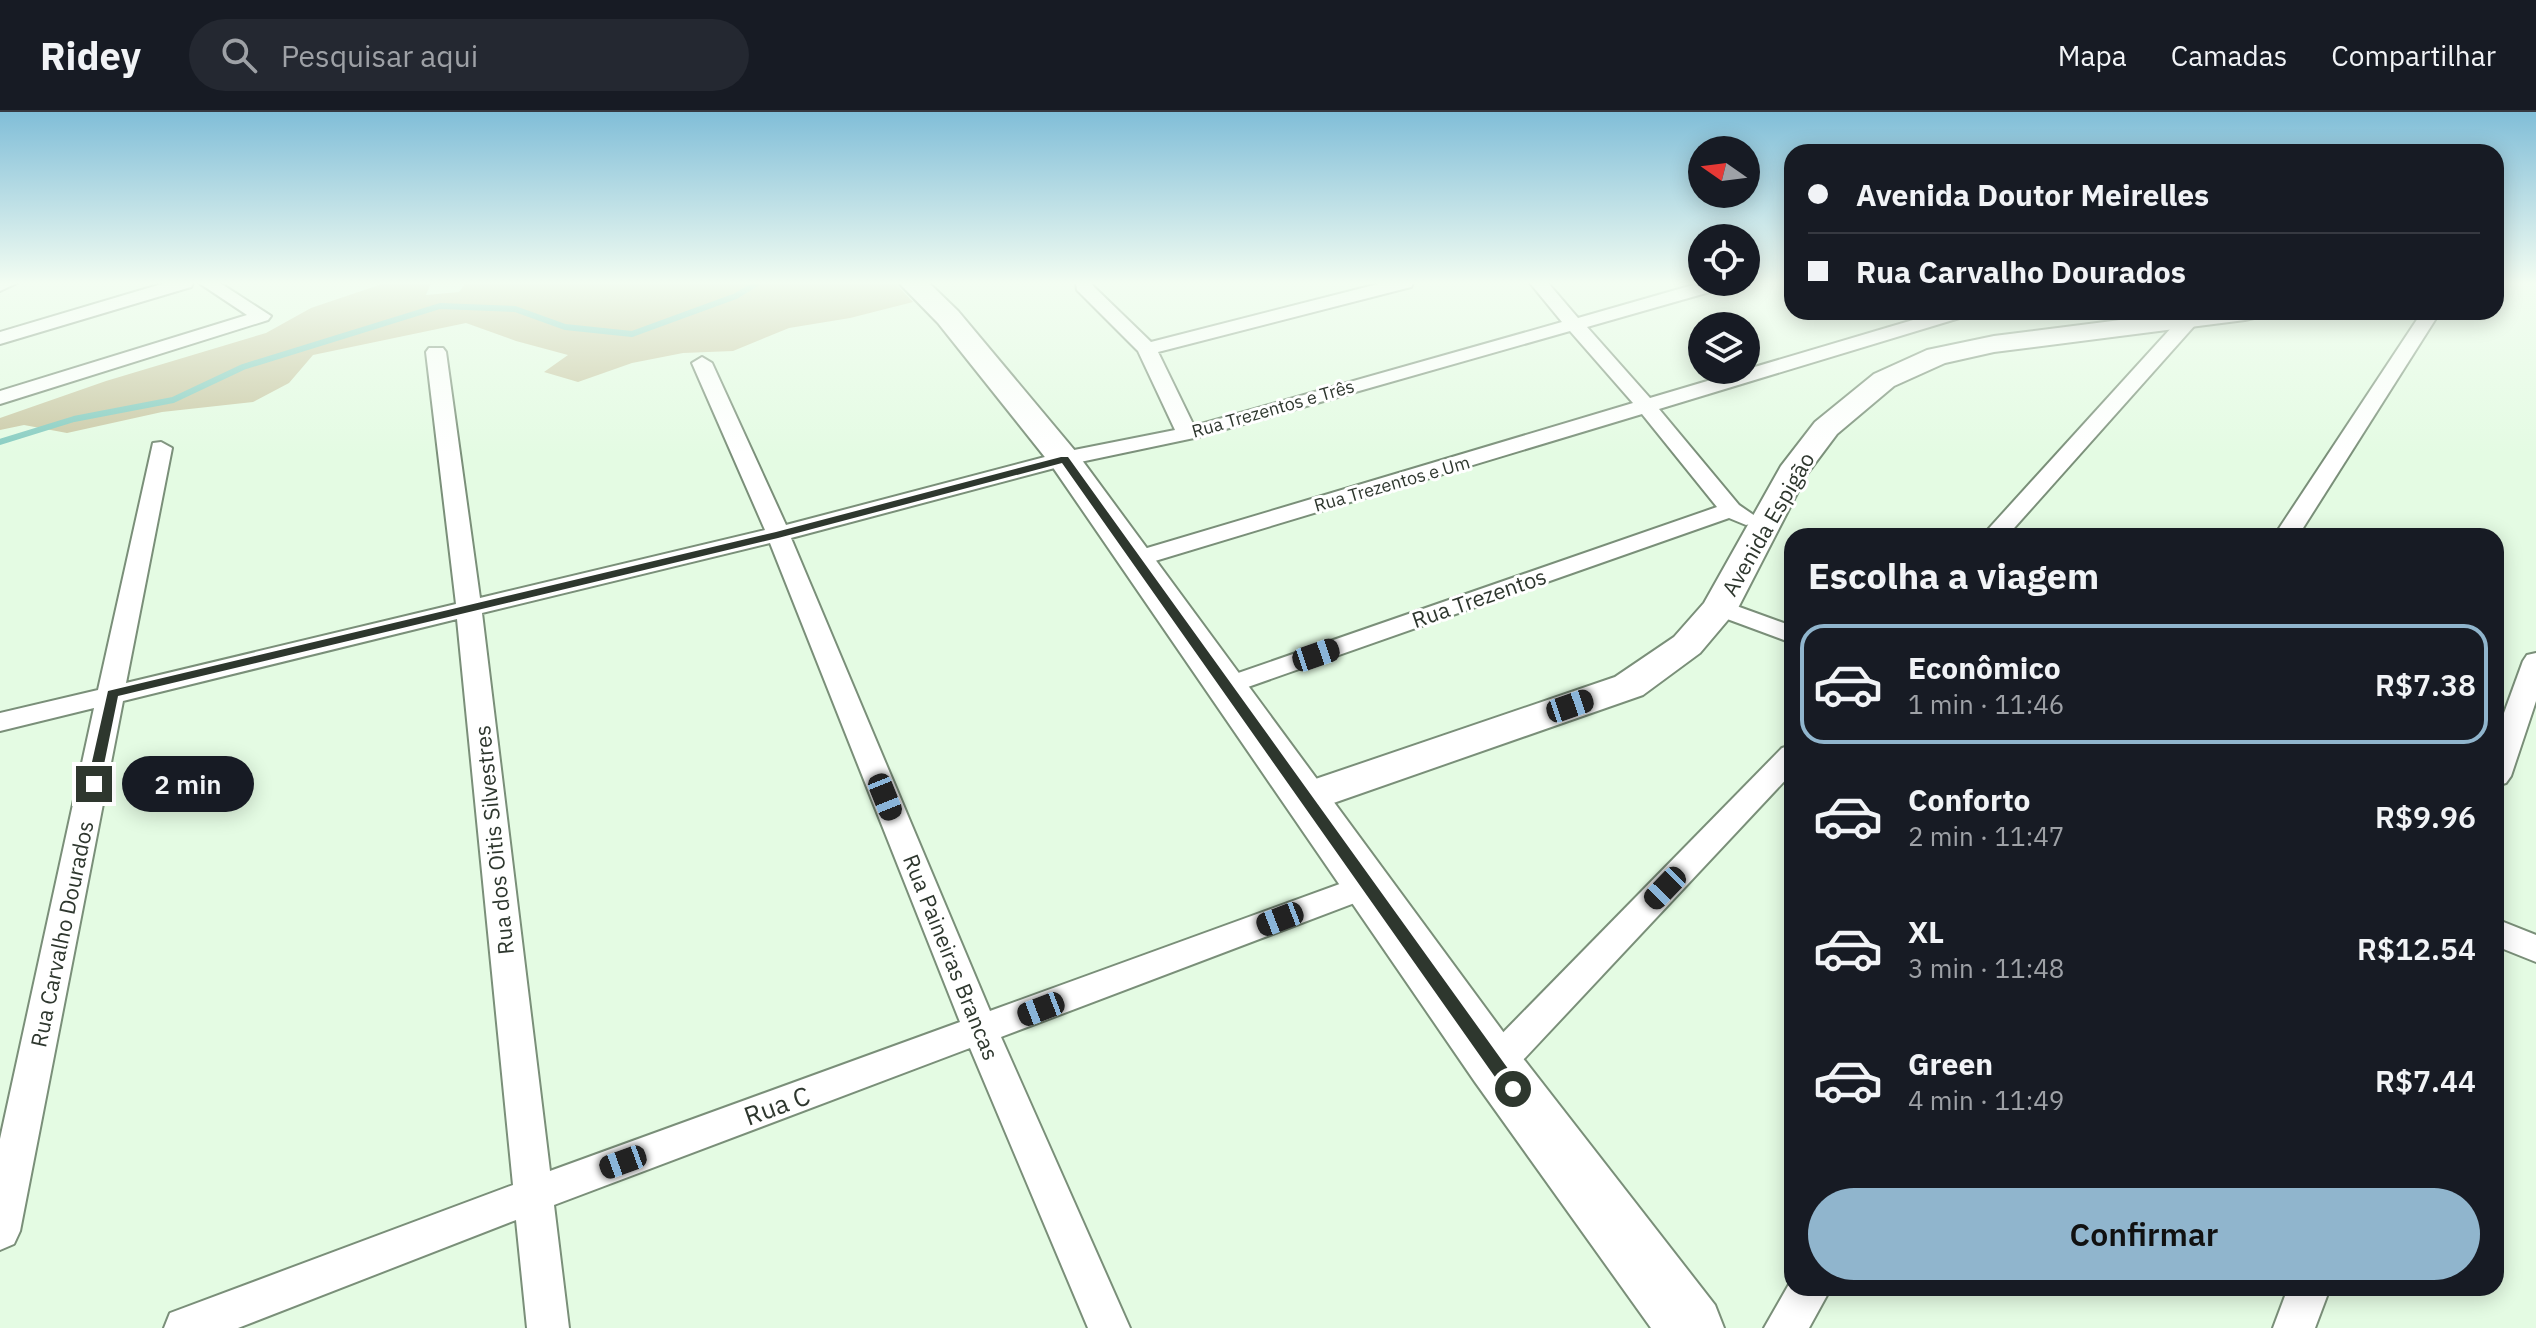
<!DOCTYPE html>
<html lang="pt">
<meta charset="utf-8">
<style>
:root{--surface:#171b24;--page:#242831;--text:#f1f3f6;--muted:#9ea1a6;--line:#363941;--accent:#90b5cd}
body{margin:0;font-family:"IBM Plex Sans",sans-serif;background:var(--page);color:var(--text);height:100vh;display:flex;flex-direction:column;font-size:30px;white-space:nowrap}
*{box-sizing:border-box;margin:0}
p{font-size:26px;color:var(--muted)}
.icon{flex:none;width:44px;height:44px;fill:none;stroke:currentColor;stroke-width:2;stroke-linecap:round;stroke-linejoin:round}
.map{position:relative;flex:1;overflow:hidden}
.drawer{position:absolute;left:1784px;top:416px;width:720px;height:768px;display:flex;flex-direction:column;background:var(--surface);border-radius:24px;box-shadow:0 4px 20px #0003}
.drawer>*{flex:none}
.banner{position:absolute;left:1784px;top:32px;width:720px;height:176px;border-radius:24px;box-shadow:0 4px 20px #0003;display:grid;align-content:center;height:176px;padding:0 24px;background:var(--surface)}
.needle{width:52px;rotate:284deg}
.buttons{position:absolute;left:1688px;top:24px;display:grid;gap:16px}
.buttons a{display:grid;place-items:center;width:72px;height:72px;border-radius:50%;background:var(--surface);box-shadow:0 4px 20px #0003;font-size:40px}
.end{position:absolute;width:36px;height:36px;margin:-18px;border:10px solid #2e372e;background:#fff;box-shadow:0 0 0 4px #fff}
.from{border-radius:50%}
.bubble{position:absolute;height:56px;border-radius:28px;background:var(--surface);box-shadow:0 4px 20px #0003;font-size:26px;font-weight:600;line-height:56px;text-align:center}
.car{position:absolute;width:24px;height:48px;margin:-24px -12px;border-radius:10px;box-shadow:0 0 6px 2px #0007;background:linear-gradient(#222 24%,#8ab4d8 0 40%,#222 0 76%,#8ab4d8 0 86%,#222 0)}
.banner b{display:flex;align-items:center;gap:28px;height:76px;font-size:30px}
.banner b+b{border-top:2px solid var(--line)}
.banner i{width:20px;height:20px;background:var(--text)}
ul{padding:0;list-style:none}
li{display:flex;align-items:center;gap:24px;height:120px;margin:0 16px 12px;padding:0 8px;border:4px solid transparent;border-radius:24px}
li div{flex:1}
li b{display:block;font-size:30px}
li em{font-style:normal;font-weight:600}
li.current{border-color:var(--accent)}
li>.icon{width:72px;height:72px;stroke-width:1.5}
h2{padding:0 24px;font-size:36px;line-height:96px}
.primary-button{display:flex;gap:16px;margin-top:auto;padding:16px 24px}
.primary-button a{flex:1;height:92px;border-radius:48px;background:var(--accent);color:#111;font-size:32px;font-weight:600;line-height:92px;text-align:center}
header{display:flex;align-items:center;gap:48px;box-sizing:border-box;height:112px;padding:0 40px;background:var(--surface);border-bottom:2px solid var(--line)}
header strong{font-size:38px}
nav{display:flex;gap:44px;margin-inline-start:auto;font-size:28px}
.search{width:560px;height:72px;background:var(--page);display:flex;align-items:center;gap:20px;box-sizing:border-box;padding:0 28px;border-radius:44px;color:var(--muted);font-size:30px}
.map>svg:first-child{display:block}
.green{fill:#cbc9a6}
.lines{fill:none;stroke-linecap:round;stroke-linejoin:round}
.stream{stroke:#86ccc1;stroke-width:6}
.street-casing{stroke:#7a8f79;stroke-width:4}
.secondary-casing{stroke:#7a8f79;stroke-width:4}
.primary-casing{stroke:#7a8f79;stroke-width:4}
.street{fill:#fff;fill-rule:evenodd}
.secondary{fill:#fff;fill-rule:evenodd}
.primary{fill:#fff;fill-rule:evenodd}
.route{fill:#2e372e}
.labels{text-anchor:middle;stroke-width:6;stroke-linejoin:round;paint-order:stroke}
.far-street-label{font-size:18px;fill:#2e372e;stroke:#fff}
.street-label{font-size:22px;fill:#2e372e;stroke:#fff}
.near-street-label{font-size:26px;fill:#2e372e;stroke:#fff}
</style>
<header>
<strong>Ridey</strong>
<div class="search"><svg class="icon" aria-label="search" viewBox="0 0 24 24"><circle cx="10" cy="10" r="6"/><path d="M15 15l6 6"/></svg>Pesquisar aqui</div>
<nav><a>Mapa</a><a>Camadas</a><a>Compartilhar</a></nav>
</header>
<div class="map">
<svg width="2536" height="1216" viewBox="0 0 2536 1216">
<rect width="100%" height="100%" fill="#e4fbe3"/>
<polygon class="green" points="385,171 431,171 426,183 459,180 466,171 895,171 913,190 850,206 789,216 733,239 683,241 632,251 578,270 544,260 568,243 516,229 466,211 313,243 289,271 253,290 162,300 67,321 24,313 0,318 0,306 106,269 266,221 311,196"/>
<g class="lines">
<polyline class="stream" points="0,330 74,307 173,288 243,255 440,194 515,197 565,215 632,222 736,184 757,171"/>
<g class="street-casing">
<g id="street">
<polygon points="0,171 17,171 0,179"/>
<polygon points="165,171 193,171 191,175 0,232 0,220"/>
<polygon points="199,171 220,171 271,204 268,208 0,292 0,279 247,203"/>
<path d="M1076,171H1090L1151,230L1382,171H1413L1411,175L1158,240L1194,314L1562,210L1530,171H1548L1578,206L1700,171H1729L1727,175L1587,215L1650,286L1940,200H1969L1966,204L1659,297L1739,393L1758,406L1754,411L1746,413L1729,406L1228,582L1218,580L1214,574L1218,568L1717,395L1642,302L1145,452H1127L1124,447L1127,442L1633,291L1570,219L1194,326L1066,353L791,426L990,899L1359,765L1370,761L1381,765L1386,773L1381,781L1001,925L1130,1216H1088L970,936L554,1093L569,1216H527L516,1108L238,1216H164L170,1201L513,1073L457,507L123,589L20,1119L14,1132L0,1138V1027L94,596L0,619V601L98,578L153,331L161,330L172,336L126,571L456,492L426,240L429,236H443L446,240L480,486L765,418L692,251L702,245L712,251L786,413L1064,340L1175,318L1138,239L1077,178ZM770,431L960,910L550,1059L482,501Z"/>
<polygon points="2422,200 2440,200 2298,424 2274,424"/>
<polygon points="2189,202 2196,204 2198,208 2196,212 2007,424 1982,424 2182,204"/>
<polygon points="1720,488 1792,514 1792,531 1711,501 1707,496 1711,491"/>
<polygon points="2536,541 2536,589 2511,664 2506,671 2496,674 2496,623 2523,549 2527,543"/>
<polygon points="1792,633 1792,661 1508,964 1495,968 1482,964 1477,953 1482,942 1782,636"/>
<polygon points="2496,807 2536,823 2536,850 2496,834"/>
<polygon points="1792,1167 1792,1176 1831,1176 1809,1216 1764,1216"/>
<polygon points="2288,1176 2330,1176 2315,1216 2273,1216"/>
</g>
</g>
<g class="secondary-casing">
<polygon id="secondary" points="2183,200 2258,200 2254,206 2245,208 1994,240 1945,251 1894,274 1837,322 1807,362 1738,496 1700,541 1643,583 1322,695 1307,700 1292,695 1286,685 1292,675 1615,565 1674,525 1704,491 1781,354 1815,310 1874,262 1927,238 1994,224"/>
</g>
<g class="primary-casing">
<polygon id="primary" points="899,171 929,171 958,199 1076,340 1515,936 1715,1193 1724,1216 1651,1216 1475,970 1052,354 938,211"/>
</g>
<use href="#street" class="street"/>
<use href="#secondary" class="secondary"/>
<use href="#primary" class="primary"/>
</g>
<linearGradient id="sky" x2="0" y2="1"><stop stop-color="#81bed8"/><stop offset="0.5" stop-color="#f3fdf2"/><stop offset="1" stop-color="#f3fdf2" stop-opacity="0"/></linearGradient>
<rect width="2536" height="342" fill="url(#sky)"/>
<polygon class="route" points="1061,345 1068,345 1519,972 1521,977 1519,982 1507,982 1062,351 778,426 118,584 100,672 94,676 87,672 108,579 776,420"/>
<g class="labels">
<g class="far-street-label">
<text transform="translate(1273 297) rotate(-16)" y="6">Rua Trezentos e Três</text>
<text transform="translate(1392 372) rotate(-16)" y="6">Rua Trezentos e Um</text>
</g>
<g class="street-label">
<text transform="translate(1768 412) rotate(-60)" y="8">Avenida Espigão</text>
<text transform="translate(1479 486) rotate(-19)" y="8">Rua Trezentos</text>
<text transform="translate(494 728) rotate(-96)" y="8">Rua dos Oitis Silvestres</text>
<text transform="translate(62 822) rotate(-78)" y="8">Rua Carvalho Dourados</text>
<text transform="translate(951 845) rotate(68)" y="8">Rua Paineiras Brancas</text>
</g>
<g class="near-street-label">
<text transform="translate(777 994) rotate(-20)" y="9">Rua C</text>
</g>
</g>
</svg>
<div class="buttons">
<a><svg class="needle" viewBox="-14 -14 28 28"><path d="M0-13l5 13h-10z" fill="#e53935"/><path d="M0 13l5-13h-10z" fill="#9ea1a6"/></svg></a>
<a><svg class="icon" aria-label="locate" viewBox="0 0 24 24"><circle cx="12" cy="12" r="6"/><path d="M12 2v4M12 18v4M2 12h4M18 12h4"/></svg></a>
<a><svg class="icon" aria-label="layers" viewBox="0 0 24 24"><path d="M12 4l9 5-9 5-9-5zM3 14l9 5 9-5"/></svg></a>
</div>
<i class="end from" style="left:1513px;top:977px"></i>
<i class="end" style="left:94px;top:672px"></i>
<div class="bubble" style="left:122px;top:644px;width:132px">2 min</div>
<i class="car" style="left:1316px;top:543px;rotate:71deg"></i>
<i class="car" style="left:1570px;top:594px;rotate:71deg"></i>
<i class="car" style="left:885px;top:685px;rotate:158deg"></i>
<i class="car" style="left:1665px;top:776px;rotate:224deg"></i>
<i class="car" style="left:1280px;top:807px;rotate:249deg"></i>
<i class="car" style="left:1041px;top:897px;rotate:249deg"></i>
<i class="car" style="left:623px;top:1050px;rotate:250deg"></i>
<div class="banner">
<b><i class="from"></i>Avenida Doutor Meirelles</b>
<b><i></i>Rua Carvalho Dourados</b>
</div>
<section class="drawer">
<h2>Escolha a viagem</h2>
<ul>
<li class="current"><svg class="icon" aria-label="car" viewBox="0 0 24 24"><path d="M5 17H2v-5l4-1 3-4h7l3 4 3 1v5h-3M9 17h6M6 11h13"/><circle cx="7" cy="17" r="2"/><circle cx="17" cy="17" r="2"/></svg><div><b>Econômico</b><p>1 min · 11:46</p></div><em>R$7.38</em></li>
<li><svg class="icon" aria-label="car" viewBox="0 0 24 24"><path d="M5 17H2v-5l4-1 3-4h7l3 4 3 1v5h-3M9 17h6M6 11h13"/><circle cx="7" cy="17" r="2"/><circle cx="17" cy="17" r="2"/></svg><div><b>Conforto</b><p>2 min · 11:47</p></div><em>R$9.96</em></li>
<li><svg class="icon" aria-label="car" viewBox="0 0 24 24"><path d="M5 17H2v-5l4-1 3-4h7l3 4 3 1v5h-3M9 17h6M6 11h13"/><circle cx="7" cy="17" r="2"/><circle cx="17" cy="17" r="2"/></svg><div><b>XL</b><p>3 min · 11:48</p></div><em>R$12.54</em></li>
<li><svg class="icon" aria-label="car" viewBox="0 0 24 24"><path d="M5 17H2v-5l4-1 3-4h7l3 4 3 1v5h-3M9 17h6M6 11h13"/><circle cx="7" cy="17" r="2"/><circle cx="17" cy="17" r="2"/></svg><div><b>Green</b><p>4 min · 11:49</p></div><em>R$7.44</em></li>
</ul>
<div class="primary-button"><a>Confirmar</a></div>
</section>
</div>
